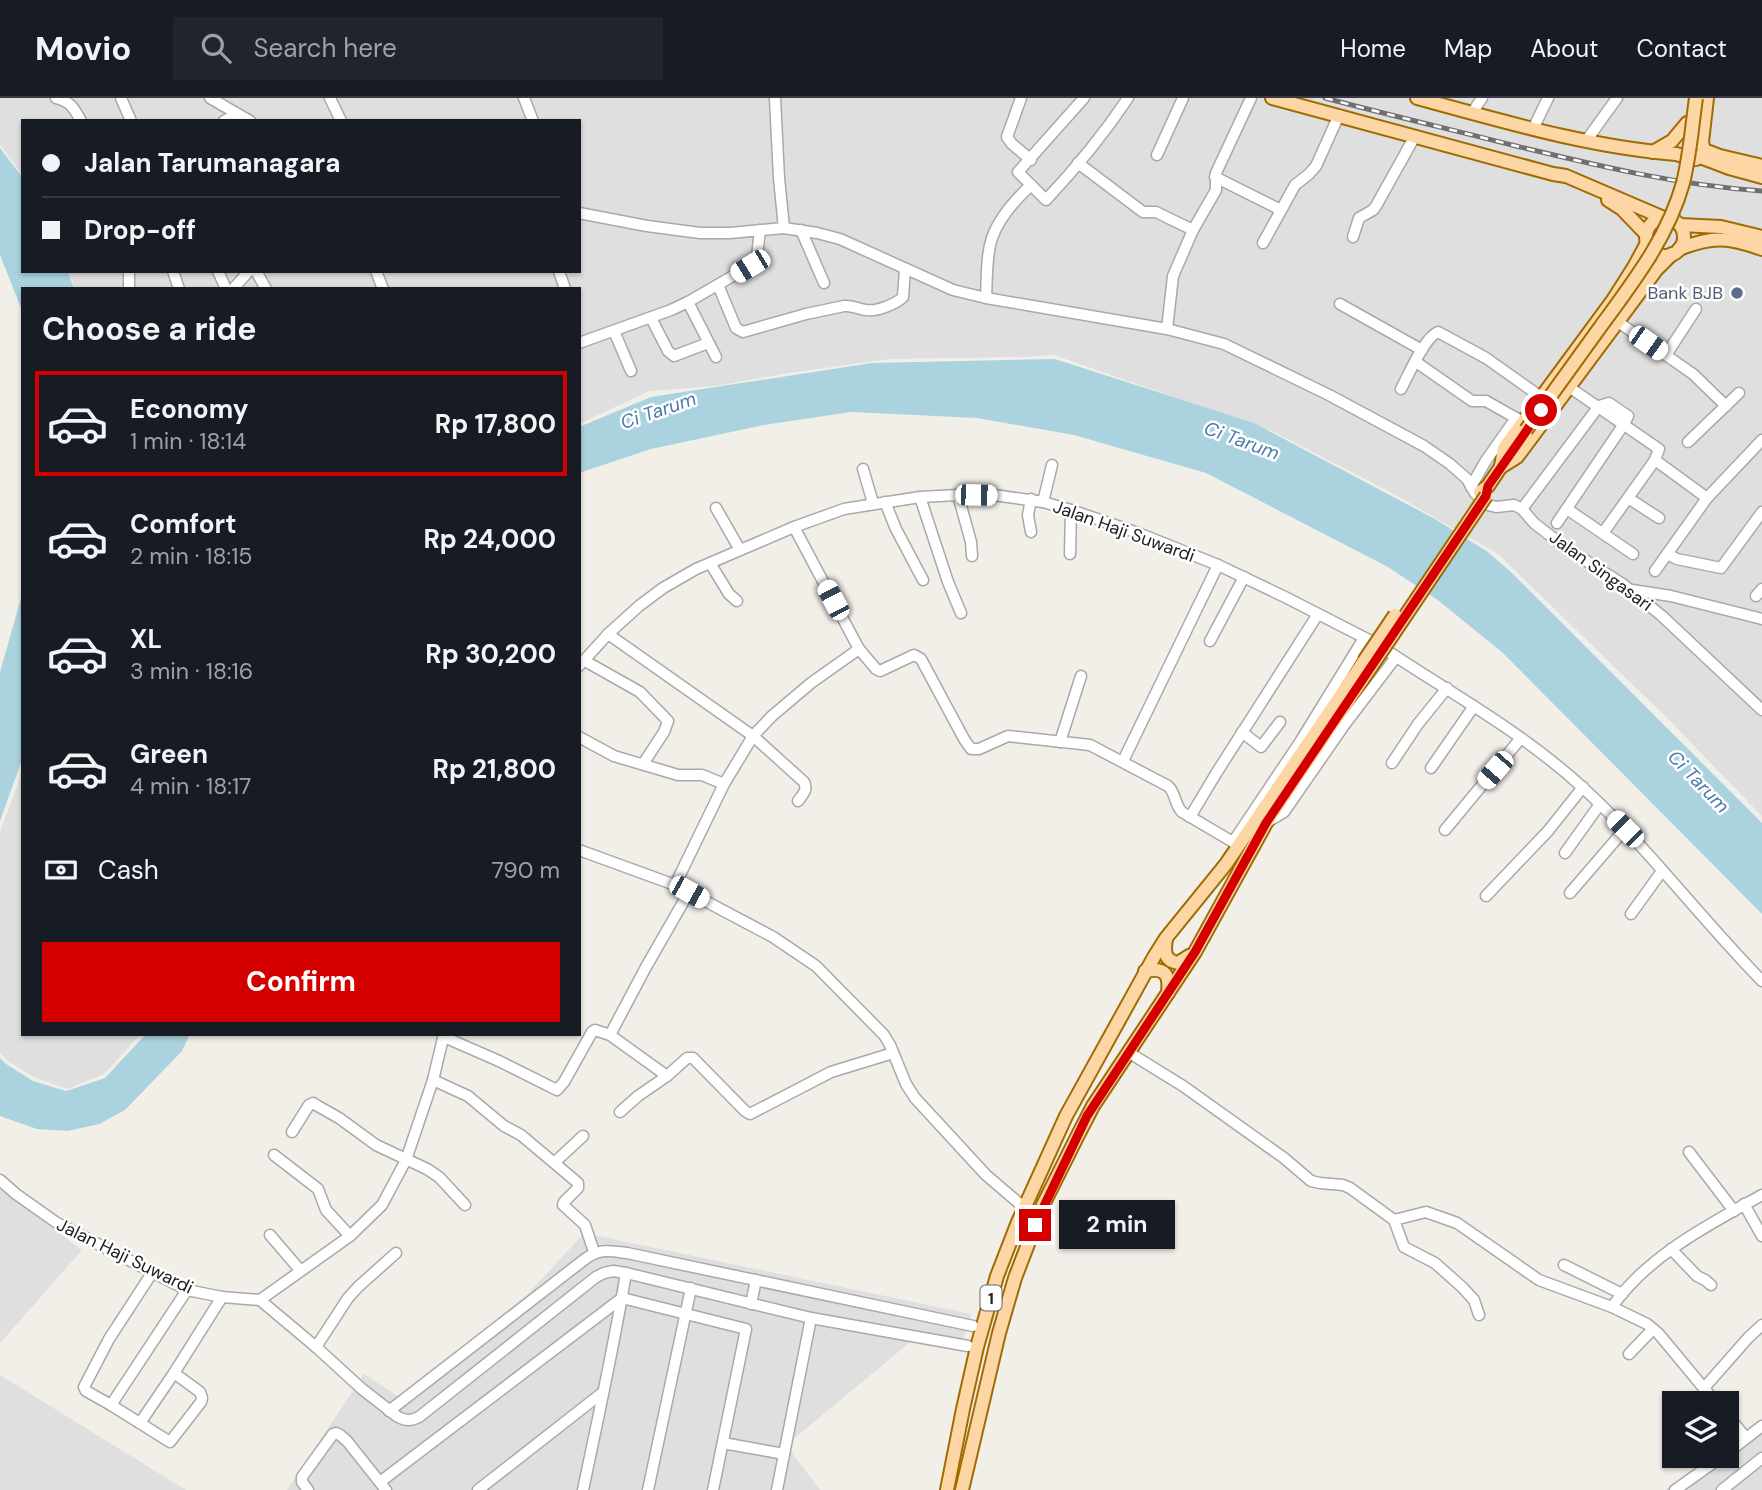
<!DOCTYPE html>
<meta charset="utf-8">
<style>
:root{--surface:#171b24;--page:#20242c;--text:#f1f3f6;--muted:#9ea1a6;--line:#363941;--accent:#d40000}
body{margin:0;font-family:"DM Sans",sans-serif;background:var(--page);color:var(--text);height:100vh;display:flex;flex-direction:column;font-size:26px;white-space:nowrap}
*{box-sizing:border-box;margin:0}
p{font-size:23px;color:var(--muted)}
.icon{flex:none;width:38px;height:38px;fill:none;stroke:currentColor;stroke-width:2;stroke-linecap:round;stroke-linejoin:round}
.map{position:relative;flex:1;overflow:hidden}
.sheet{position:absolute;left:21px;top:189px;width:560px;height:749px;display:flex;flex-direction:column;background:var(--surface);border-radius:0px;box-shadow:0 2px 5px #0004}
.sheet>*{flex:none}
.guide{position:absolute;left:21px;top:21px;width:560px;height:154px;border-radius:0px;box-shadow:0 2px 5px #0004;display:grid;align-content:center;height:154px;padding:0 21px;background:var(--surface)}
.tools{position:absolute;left:1662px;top:1293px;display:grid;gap:14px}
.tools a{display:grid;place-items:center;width:77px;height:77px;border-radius:0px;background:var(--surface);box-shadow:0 2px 5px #0004;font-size:35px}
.end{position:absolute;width:32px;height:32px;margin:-16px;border:9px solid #d40000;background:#fff;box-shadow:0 0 0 4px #fff}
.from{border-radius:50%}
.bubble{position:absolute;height:49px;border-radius:0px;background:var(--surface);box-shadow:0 2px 5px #0004;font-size:23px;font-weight:700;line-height:49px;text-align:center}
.car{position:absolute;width:21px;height:42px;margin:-21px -10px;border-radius:9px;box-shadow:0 0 5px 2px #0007;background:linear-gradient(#fff 24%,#345 0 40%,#fff 0 76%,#345 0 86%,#fff 0)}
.guide b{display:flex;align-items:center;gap:24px;height:66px;font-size:26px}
.guide b+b{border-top:2px solid var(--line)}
.guide i{width:18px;height:18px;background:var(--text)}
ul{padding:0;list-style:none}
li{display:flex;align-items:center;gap:21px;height:105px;margin:0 14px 10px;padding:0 7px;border:4px solid transparent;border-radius:0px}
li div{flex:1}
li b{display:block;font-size:26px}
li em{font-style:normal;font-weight:700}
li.on{border-color:var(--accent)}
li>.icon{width:63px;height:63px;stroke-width:1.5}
h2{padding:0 21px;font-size:32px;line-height:84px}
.pay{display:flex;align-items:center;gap:18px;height:77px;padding:0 21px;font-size:26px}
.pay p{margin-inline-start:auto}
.action{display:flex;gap:14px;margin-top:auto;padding:14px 21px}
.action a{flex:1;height:80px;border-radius:0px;background:var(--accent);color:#fff;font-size:28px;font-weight:700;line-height:80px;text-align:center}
header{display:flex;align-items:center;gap:42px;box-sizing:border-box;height:98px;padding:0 35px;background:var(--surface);border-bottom:2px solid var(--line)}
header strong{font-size:33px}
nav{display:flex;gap:38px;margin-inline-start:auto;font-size:24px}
.search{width:490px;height:63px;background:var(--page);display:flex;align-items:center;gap:18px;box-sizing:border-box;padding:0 24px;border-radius:0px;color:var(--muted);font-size:26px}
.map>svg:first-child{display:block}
.residential{fill:#e0dfdf}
.water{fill:#aad3df}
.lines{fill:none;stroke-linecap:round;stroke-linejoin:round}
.minor-casing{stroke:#a9a9a9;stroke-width:13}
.major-casing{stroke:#a06b00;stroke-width:16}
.minor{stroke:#fff;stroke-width:10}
.major{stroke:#fcd6a4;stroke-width:12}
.rail-casing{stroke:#707070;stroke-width:5}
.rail{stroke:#fff;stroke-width:2.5;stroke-dasharray:8;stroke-linecap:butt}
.major-bridge-casing{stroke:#a06b00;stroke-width:16;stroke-linecap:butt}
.major-bridge{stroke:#fcd6a4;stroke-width:12}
.route{stroke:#d40000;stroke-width:9}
.service-dot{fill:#5c6f8a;stroke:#fff;stroke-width:2.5}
.labels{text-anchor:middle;stroke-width:5;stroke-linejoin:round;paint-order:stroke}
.shield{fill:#fff;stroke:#646464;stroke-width:2}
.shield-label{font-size:16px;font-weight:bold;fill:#222}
.service-label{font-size:18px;fill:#4e5e75;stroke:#fff;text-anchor:end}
.street-label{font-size:18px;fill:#222;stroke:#fff}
.water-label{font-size:19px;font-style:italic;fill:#4a7aab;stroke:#fff}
</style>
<header>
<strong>Movio</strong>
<div class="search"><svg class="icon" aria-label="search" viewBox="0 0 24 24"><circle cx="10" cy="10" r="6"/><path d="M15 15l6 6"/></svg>Search here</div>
<nav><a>Home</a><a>Map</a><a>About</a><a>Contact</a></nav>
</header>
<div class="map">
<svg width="1762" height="1392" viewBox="0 0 1762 1392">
<rect width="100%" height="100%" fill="#f2efe9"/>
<g class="residential">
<polygon points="0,0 1762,0 1762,718 1667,620 1498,456 1392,395 1274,334 1054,257 1024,259 890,261 789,275 715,288 649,293 579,326 579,191 75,191 69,173 579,173 579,23 23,23 23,77 0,47"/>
<polygon points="23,671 23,936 141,936 104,976 67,991 34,979 9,964 0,955 0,734"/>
<polygon points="0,1091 82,1152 0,1245"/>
<polygon points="584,1135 971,1216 960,1253 914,1241 786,1347 820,1392 287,1392 364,1276 399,1299 528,1196"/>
<polygon points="0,1277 186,1392 0,1392"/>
<polygon points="1762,1325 1762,1392 1665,1392 1714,1358 1727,1358"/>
</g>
<g class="water">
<polygon points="0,50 23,80 23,173 68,173 74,191 23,191 23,215 0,157"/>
<polygon points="1055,261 1254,325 1435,421 1488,454 1512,475 1762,725 1762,816 1503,555 1439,503 1388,469 1206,375 1074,337 977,320 851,314 764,327 651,351 579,375 579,329 651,299 872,265"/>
<polygon points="23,493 23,659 0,723 0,574"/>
<polygon points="146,936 190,936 182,953 125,1012 99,1026 68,1033 37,1031 0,1018 0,960 6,966 33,983 66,993 105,980"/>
</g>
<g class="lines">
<g class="minor-casing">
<g id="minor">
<path d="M56,0C71,4 74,10 81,23"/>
<polyline points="121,0 131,23"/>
<polyline points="210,0 250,23"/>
<polyline points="330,0 341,23"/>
<polyline points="524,0 533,23"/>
<polyline points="775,0 779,80 784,130"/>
<polyline points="1021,0 1007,39 1012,46 1031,62"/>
<polyline points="1472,15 1482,0"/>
<polyline points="224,23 237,16"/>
<polyline points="1533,31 1548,0"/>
<polyline points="1586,43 1617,0"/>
<polyline points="1157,57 1183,0"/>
<polyline points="1078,65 1143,114 1156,114 1193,132"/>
<polyline points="1215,79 1281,112"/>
<path d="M1031,87L1046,102C1076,70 1104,36 1128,0"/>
<polyline points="579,115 647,128 700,135 730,135 784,130 817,135 840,141 953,192 986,200 1167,231 1224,246 1329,297 1424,348 1450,366 1467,381 1475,395 1485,406 1496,409 1514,407 1522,411 1534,425 1566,450 1624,487 1662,518 1762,612"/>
<polyline points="801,132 824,185"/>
<polyline points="1353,139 1359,120 1373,112 1376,108 1415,38"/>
<polyline points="1263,145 1295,87 1309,76 1316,68 1339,17"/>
<polyline points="129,173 129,191"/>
<polyline points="173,173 179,191"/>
<polyline points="218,173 226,191"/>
<polyline points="256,173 266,191"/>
<polyline points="376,173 383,191"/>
<polyline points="559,173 565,191"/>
<path d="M718,187L736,230L743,234L806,216L844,208C852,207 858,211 866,212C876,214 896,206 903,199L905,171"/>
<polyline points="233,191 249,173"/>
<path d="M986,200C987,181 986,158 992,140C999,120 1016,101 1031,87L1018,74L1084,0"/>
<polyline points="688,204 716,259"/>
<polyline points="1340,206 1422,252"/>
<polyline points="651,220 668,253 674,258 708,245"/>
<polyline points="1618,224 1693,276 1726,308"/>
<polyline points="1167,231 1173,178 1193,132 1216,92 1216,75 1251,0"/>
<polyline points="614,233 631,273"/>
<polyline points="579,245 671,212 688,204 750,168 757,158 760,132"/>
<polyline points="1666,257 1696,211"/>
<polyline points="1416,264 1472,303 1486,303 1523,324"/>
<polyline points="1569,289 1659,351 1655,362 1707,400"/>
<path d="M1401,291C1409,276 1424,240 1438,234L1486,260L1541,299"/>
<polyline points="1688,344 1739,295"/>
<polyline points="863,371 873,405"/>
<polyline points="1471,389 1485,364 1516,320"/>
<polyline points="958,397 971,444 972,458"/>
<polyline points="920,399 948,484 961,515"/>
<polyline points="1628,400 1659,420"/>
<polyline points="885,404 896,431 923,482"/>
<polyline points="1043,404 1052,367"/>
<polyline points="716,410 740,452"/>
<polyline points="1522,411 1599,308 1609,305 1628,318 1624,326 1557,425"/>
<polyline points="1567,411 1633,456"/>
<path d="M794,429L859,551L876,571L880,573L914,557L921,561L964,641L971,651H979L1008,638L1090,647L1168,688C1176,695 1174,706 1182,714L1238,747"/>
<polyline points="1031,434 1028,417 1031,401"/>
<polyline points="1603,435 1655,362"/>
<polyline points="1070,456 1071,412"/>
<polyline points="1667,456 1677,461 1721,470 1762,414"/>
<polyline points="710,465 729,496 737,503"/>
<polyline points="1655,473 1707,400 1762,342"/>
<polyline points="1632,492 1671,498 1762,521"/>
<polyline points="1756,498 1762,491"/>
<path d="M608,536L753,638L804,684C808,692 803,696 798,703"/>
<polyline points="1210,543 1244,479"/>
<path d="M1389,554C1454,597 1523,635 1581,688C1647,748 1700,820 1762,883"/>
<polyline points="585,563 640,594 668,623 664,634 643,666"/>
<polyline points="579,568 608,536 639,508 663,490 696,471 794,429 844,411 920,399 958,397 994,397 1043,404 1071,412 1138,435 1218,467 1285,499 1369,542"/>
<polyline points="1242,634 1261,649 1280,624"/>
<polyline points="579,639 614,658 678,677 702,677 724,686"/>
<polyline points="1060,644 1081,578"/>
<polyline points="1123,663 1218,467"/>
<polyline points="1392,665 1418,626 1447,590"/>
<polyline points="1431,670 1474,608"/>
<polyline points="1190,719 1217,674 1318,516"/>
<polyline points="1269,723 1284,714 1345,626 1396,559"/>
<polyline points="1445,732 1521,640"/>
<polyline points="1233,744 1300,644 1364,540"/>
<polyline points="579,752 675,787 773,839 816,868 884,937 890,947 906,986 915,1000 986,1077 1020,1106"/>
<polyline points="1565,755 1600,706"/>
<polyline points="675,787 724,686 753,638 772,618 811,585 859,551"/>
<polyline points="1570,795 1625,731"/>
<polyline points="1486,798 1548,733 1583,689"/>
<polyline points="1631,816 1662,773"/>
<polyline points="610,937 667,978 687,960 693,960 745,1013 750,1016 831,974 893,955"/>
<polyline points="444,939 499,963 557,992 564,984 592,934 595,932 610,937 646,869 689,794"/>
<polyline points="1128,954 1183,988 1284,1060 1311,1083 1320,1085 1343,1087 1350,1090 1394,1122 1404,1149 1435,1165 1462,1189 1474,1202 1479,1217"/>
<polyline points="433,982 468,998 504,1028 521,1037 578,1085 578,1090 564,1104 563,1107 585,1127 594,1154"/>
<polyline points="620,1014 638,998 667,978"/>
<polyline points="292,1034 309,1007 313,1005 316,1007 339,1020 376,1047 427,1071 439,1079 465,1107"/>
<polyline points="1689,1054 1734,1113"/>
<polyline points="274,1057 318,1091 326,1112 350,1138"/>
<polyline points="555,1064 583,1038"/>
<polyline points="0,1082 16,1096 57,1125 187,1192 222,1199 260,1202 350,1138 382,1107 406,1062 433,982 444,936"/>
<polyline points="1744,1106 1762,1138"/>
<polyline points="1394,1122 1426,1114 1457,1125 1539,1182 1612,1209 1647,1226 1658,1235 1717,1306"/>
<polyline points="270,1137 300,1172"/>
<polyline points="1671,1151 1697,1178 1705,1182 1711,1187"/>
<polyline points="1564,1167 1622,1196"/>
<polyline points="152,1175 109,1241 84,1289 86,1293 111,1307 187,1192"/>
<path d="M260,1202L316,1249L362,1291L398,1319C406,1323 411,1323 419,1319L596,1179L604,1175L613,1173L626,1175L811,1220L968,1248"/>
<polyline points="751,1206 756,1182"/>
<path d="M1612,1209C1647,1158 1710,1126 1762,1097"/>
<polyline points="316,1249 348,1200 358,1189 396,1155"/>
<polyline points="1629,1256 1653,1231"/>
<polyline points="1704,1290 1748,1240 1762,1227"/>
<polyline points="111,1307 170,1344 201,1304 202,1300 200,1294 174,1275"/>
<path d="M389,1313L585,1161C600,1150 609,1153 627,1155L973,1228"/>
<polyline points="1727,1317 1746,1340"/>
<polyline points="140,1325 174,1275 222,1199"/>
<polyline points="723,1345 784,1356"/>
<polyline points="1727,1355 1762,1328"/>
<polyline points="380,1384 622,1200 746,1231 713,1392"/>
<polyline points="308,1392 302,1384 302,1379 333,1336 336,1335 340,1337 347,1343 386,1392"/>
<polyline points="478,1392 602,1295"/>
<path d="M583,1392C598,1320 614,1248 626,1175"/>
<polyline points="648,1392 691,1190"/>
<polyline points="777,1392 811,1220"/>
<polyline points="1675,1392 1723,1358"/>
<polyline points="1722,1392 1762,1360"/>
</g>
</g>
<g class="major-casing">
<g id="major">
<polyline points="1272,0 1553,76 1566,78 1664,120"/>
<path d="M1417,0C1502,23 1588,49 1676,56C1683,57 1690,63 1696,61C1701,59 1701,58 1704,53L1702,44L1707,0"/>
<polyline points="1704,52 1720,58 1762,68"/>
<polyline points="1653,54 1672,43 1687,25"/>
<polyline points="1700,59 1729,70 1762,79"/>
<polyline points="1608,102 1622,111 1646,136"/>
<circle cx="1665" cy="139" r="19"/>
<polyline points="1680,127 1721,129 1762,139"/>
<path d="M1679,151C1713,138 1728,139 1762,151"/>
<polyline points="1501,369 1517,359 1657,171 1672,156"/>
<polyline points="1501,369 1504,350 1613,202 1634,169 1647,145"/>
<polyline points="1480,394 1488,388 1504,364"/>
<path d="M1166,841C1164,853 1164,863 1178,865L1189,858"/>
<path d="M1145,873C1165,869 1170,876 1168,895"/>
<polyline points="947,1392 963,1311 977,1249 997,1178 1018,1124 1066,1018 1154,859 1166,840 1226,766 1364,563"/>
<polyline points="962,1392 999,1235 1015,1180 1043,1107 1078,1037 1093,1008 1195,854 1266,725 1371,569"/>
</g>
</g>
<use href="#minor" class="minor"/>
<use href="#major" class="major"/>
<g class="rail-casing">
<path id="rail" d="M1325,0C1389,17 1453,32 1516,48C1599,68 1677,87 1762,93"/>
</g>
<use href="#rail" class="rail"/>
<g class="major-bridge-casing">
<g id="major-bridge">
<path d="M1526,332C1551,297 1576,263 1601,228C1634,183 1668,139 1683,85C1690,57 1692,28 1696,0"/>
<polyline points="1364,563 1395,517"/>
<polyline points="1371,569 1486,398"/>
</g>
</g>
<use href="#major-bridge" class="major-bridge"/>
</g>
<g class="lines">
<polyline class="route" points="1035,1127 1087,1018 1195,854 1266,725 1486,398 1488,388 1541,312"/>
</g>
<circle class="service-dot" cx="1737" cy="195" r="7"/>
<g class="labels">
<rect class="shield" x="980.5" y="1187.5" width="21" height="25" rx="5"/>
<g class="shield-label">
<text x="991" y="1206">1</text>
</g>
<g class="service-label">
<text x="1723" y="201">Bank BJB</text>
</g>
<g class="street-label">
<text transform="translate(1124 433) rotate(20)" y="6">Jalan Haji Suwardi</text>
<text transform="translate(1601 473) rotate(36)" y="6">Jalan Singasari</text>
<text transform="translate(125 1158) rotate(26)" y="6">Jalan Haji Suwardi</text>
</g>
<g class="water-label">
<text transform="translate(658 312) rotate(-19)" y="7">Ci Tarum</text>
<text transform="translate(1242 342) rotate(20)" y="7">Ci Tarum</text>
<text transform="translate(1699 683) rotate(46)" y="7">Ci Tarum</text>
</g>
</g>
</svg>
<div class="tools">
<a><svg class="icon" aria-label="layers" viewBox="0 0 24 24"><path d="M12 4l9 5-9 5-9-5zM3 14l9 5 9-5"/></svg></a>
</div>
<i class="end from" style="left:1541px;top:312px"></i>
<i class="end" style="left:1035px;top:1127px"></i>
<div class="bubble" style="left:1059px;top:1102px;width:116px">2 min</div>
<i class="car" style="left:750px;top:168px;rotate:239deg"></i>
<i class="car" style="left:1648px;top:245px;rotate:125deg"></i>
<i class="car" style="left:976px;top:397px;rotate:91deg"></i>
<i class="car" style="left:833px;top:502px;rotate:332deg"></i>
<i class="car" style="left:1495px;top:672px;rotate:221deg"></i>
<i class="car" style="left:1625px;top:731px;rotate:315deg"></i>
<i class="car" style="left:689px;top:794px;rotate:119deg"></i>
<div class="guide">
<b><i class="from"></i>Jalan Tarumanagara</b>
<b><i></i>Drop-off</b>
</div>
<section class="sheet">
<h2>Choose a ride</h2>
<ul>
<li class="on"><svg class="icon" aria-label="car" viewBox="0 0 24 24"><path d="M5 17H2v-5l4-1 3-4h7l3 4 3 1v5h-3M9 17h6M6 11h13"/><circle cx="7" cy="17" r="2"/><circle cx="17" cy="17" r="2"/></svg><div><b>Economy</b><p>1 min · 18:14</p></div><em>Rp 17,800</em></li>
<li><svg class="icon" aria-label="car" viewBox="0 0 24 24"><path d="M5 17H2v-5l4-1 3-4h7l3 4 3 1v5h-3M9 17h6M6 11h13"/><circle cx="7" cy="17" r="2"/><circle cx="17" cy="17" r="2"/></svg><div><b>Comfort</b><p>2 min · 18:15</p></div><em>Rp 24,000</em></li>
<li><svg class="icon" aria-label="car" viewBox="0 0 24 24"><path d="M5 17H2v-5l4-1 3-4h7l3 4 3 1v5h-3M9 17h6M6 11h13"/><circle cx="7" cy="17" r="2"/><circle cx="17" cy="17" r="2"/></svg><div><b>XL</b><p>3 min · 18:16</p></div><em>Rp 30,200</em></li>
<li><svg class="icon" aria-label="car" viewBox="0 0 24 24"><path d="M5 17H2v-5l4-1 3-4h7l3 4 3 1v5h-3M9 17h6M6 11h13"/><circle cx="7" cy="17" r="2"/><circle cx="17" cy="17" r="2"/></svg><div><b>Green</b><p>4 min · 18:17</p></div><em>Rp 21,800</em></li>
</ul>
<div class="pay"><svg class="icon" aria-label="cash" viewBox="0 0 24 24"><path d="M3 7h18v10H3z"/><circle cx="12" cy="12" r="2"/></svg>Cash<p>790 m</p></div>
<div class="action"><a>Confirm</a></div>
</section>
</div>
